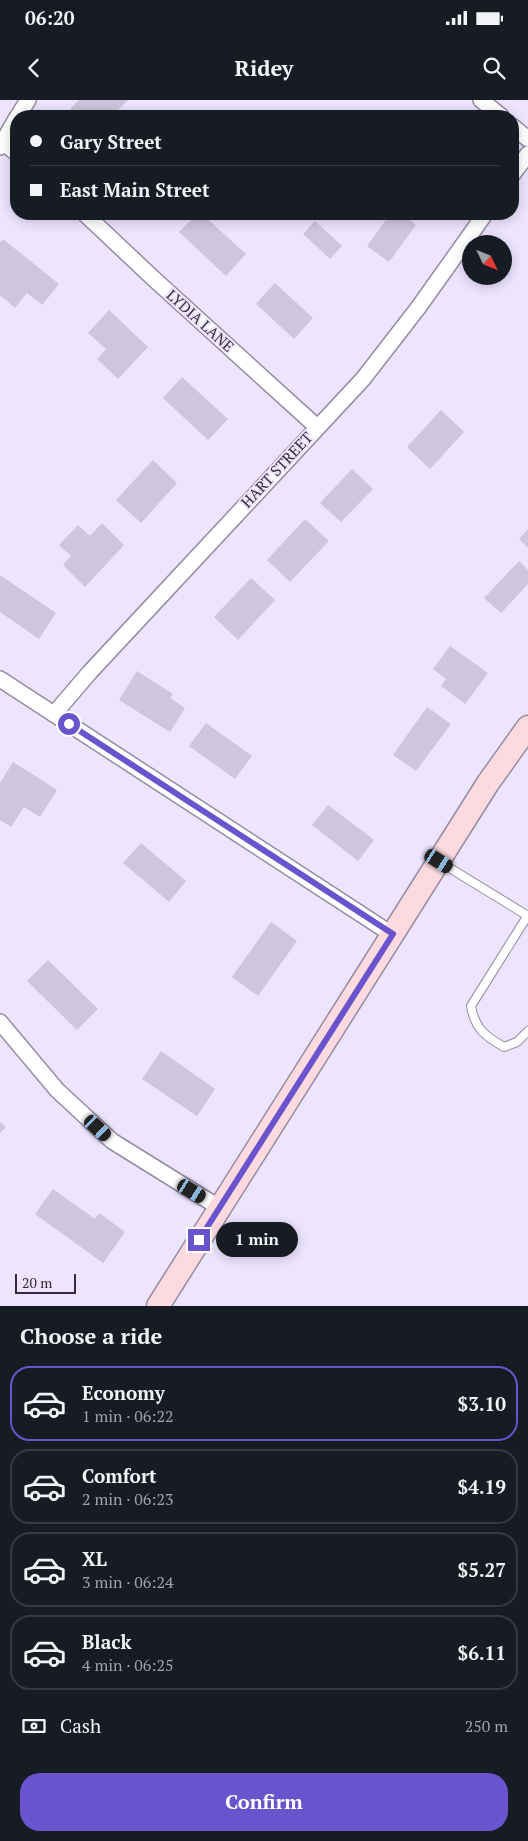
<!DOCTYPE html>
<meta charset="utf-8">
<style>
:root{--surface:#171b24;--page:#242831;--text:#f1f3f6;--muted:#9ea1a6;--line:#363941;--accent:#6954cd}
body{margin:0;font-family:"PT Serif",serif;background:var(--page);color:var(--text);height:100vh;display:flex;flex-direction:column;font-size:19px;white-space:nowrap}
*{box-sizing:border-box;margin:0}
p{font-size:16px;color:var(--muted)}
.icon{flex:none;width:28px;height:28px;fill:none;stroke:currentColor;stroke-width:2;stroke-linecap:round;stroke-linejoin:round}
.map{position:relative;height:1206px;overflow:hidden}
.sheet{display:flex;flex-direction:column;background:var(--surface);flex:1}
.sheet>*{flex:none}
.guide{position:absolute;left:10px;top:10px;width:509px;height:110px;border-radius:20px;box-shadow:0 2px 12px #0003;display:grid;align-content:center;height:110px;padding:0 20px;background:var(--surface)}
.needle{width:32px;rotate:133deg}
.buttons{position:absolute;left:462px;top:135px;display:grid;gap:10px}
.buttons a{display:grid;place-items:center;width:50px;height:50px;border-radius:50%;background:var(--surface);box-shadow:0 2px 12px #0003;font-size:25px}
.scale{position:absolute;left:15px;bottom:12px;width:61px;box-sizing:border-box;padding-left:5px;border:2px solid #312e37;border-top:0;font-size:14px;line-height:18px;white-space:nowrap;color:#312e37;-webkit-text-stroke:4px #ede4fe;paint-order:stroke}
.end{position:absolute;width:22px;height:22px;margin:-11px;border:6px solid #6954cd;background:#fff;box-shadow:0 0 0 2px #fff}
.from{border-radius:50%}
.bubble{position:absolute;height:35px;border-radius:18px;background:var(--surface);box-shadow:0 2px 12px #0003;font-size:16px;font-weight:700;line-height:35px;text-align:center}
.car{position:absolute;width:15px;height:30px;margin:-15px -8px;border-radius:6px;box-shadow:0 0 4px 1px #0007;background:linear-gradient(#222 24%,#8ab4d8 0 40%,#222 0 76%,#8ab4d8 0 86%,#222 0)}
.guide b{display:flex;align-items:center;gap:18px;height:48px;font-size:19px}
.guide b+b{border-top:1px solid var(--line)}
.guide i{width:12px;height:12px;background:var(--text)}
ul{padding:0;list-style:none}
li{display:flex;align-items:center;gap:15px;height:75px;margin:0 10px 8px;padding:0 10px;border:2px solid var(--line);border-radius:20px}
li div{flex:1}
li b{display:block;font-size:19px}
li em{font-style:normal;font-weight:700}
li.on{border-color:var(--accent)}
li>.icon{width:45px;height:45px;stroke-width:1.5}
h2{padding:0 20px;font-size:22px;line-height:60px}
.pay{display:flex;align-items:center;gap:12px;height:55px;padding:0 20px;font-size:19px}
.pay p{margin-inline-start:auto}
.primary-button{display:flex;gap:10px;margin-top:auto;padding:10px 20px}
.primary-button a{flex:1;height:58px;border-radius:20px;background:var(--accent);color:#fff;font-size:20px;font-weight:700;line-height:58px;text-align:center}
.status{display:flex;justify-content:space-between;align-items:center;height:35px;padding:0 25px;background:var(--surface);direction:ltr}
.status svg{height:14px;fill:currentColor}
header{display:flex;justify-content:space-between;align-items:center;height:65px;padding:0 20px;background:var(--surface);font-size:22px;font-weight:700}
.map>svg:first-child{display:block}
.building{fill:#cec5de}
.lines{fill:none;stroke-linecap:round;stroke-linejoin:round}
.lane-casing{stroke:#948ca3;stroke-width:10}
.street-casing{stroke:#948ca3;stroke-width:18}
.secondary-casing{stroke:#948ca3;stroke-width:25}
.lane{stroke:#fff;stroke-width:8}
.street{stroke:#fff;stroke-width:15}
.secondary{stroke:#fcdae0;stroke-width:22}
.route{stroke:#6954cd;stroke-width:6}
.labels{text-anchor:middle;stroke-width:4;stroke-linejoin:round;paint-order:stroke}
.street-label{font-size:15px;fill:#312e37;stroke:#ede4fe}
</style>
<div class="status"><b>06:20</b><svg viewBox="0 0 49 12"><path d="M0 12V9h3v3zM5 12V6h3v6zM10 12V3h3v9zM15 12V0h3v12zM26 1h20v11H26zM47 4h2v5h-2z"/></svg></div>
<header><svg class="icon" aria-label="back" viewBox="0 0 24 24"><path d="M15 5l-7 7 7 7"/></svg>Ridey<svg class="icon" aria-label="search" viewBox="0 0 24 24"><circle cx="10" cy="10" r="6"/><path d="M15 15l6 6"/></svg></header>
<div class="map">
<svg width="528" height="1206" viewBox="0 0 528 1206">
<rect width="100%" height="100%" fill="#ede4fe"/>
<g class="building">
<polygon points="79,0 128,0 112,16 77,16 70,9"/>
<polygon points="197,114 202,114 246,154 226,176 179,132"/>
<polygon points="390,114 402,114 416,125 389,162 367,146"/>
<polygon points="315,121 342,146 330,159 303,134"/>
<polygon points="3,139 59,184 42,205 27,193 15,208 0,195 0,143"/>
<polygon points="275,183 313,218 294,239 256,204"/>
<polygon points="109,210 148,247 118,279 97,259 106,249 88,233"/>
<polygon points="182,277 228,319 208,340 163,298"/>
<polygon points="441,310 464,332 430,369 407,347"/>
<polygon points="153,360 177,383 141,423 116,400"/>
<polygon points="352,369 373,389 341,422 320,403"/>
<polygon points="305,419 329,441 290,482 267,460"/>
<polygon points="102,423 124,445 85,487 63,465 71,456 59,445 78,425 90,436"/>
<polygon points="528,429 528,448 519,439"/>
<polygon points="519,461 528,470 528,484 501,513 484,498"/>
<polygon points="0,475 56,513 39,539 0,512"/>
<polygon points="251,478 275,500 238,540 214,517"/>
<polygon points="450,546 488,573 465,604 441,586 446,579 433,569"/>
<polygon points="137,571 173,594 170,598 185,608 170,632 119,600"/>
<polygon points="427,607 451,624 416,671 393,655"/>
<polygon points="206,623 252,656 235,679 189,646"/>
<polygon points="13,662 57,690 40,717 24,707 11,727 0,720 0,683"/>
<polygon points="328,705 374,740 358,761 312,725"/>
<polygon points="141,743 186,781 169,802 123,763"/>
<polygon points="271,822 297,841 258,896 232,877"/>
<polygon points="48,860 98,909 77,930 27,881"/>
<polygon points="161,951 215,989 197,1016 142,979"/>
<polygon points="0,1022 6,1027 0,1033"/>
<polygon points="53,1089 95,1119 99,1113 125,1132 103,1163 35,1114"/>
</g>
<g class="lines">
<g class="lane-casing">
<g id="lane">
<polyline points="440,762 528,816"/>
<path d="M528,815L471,906C475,929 485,936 504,947L517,942L528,931"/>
</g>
</g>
<g class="street-casing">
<g id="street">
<polyline points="481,0 501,16"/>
<polyline points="18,16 28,0"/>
<polyline points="512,26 528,39"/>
<polyline points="3,42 16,53"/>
<polyline points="0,47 16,19"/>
<polyline points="512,75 528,54"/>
<polyline points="85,114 154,179 317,327"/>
<polyline points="0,579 393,835"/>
<polyline points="54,614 90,572 363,279 418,208 485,114"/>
<polyline points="0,922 57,990 112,1041 220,1108"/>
</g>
</g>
<g class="secondary-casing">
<polyline id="secondary" points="158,1206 488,683 528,627"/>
</g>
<use href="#lane" class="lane"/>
<use href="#street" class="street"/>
<use href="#secondary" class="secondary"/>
</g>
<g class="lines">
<polyline class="route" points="69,624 393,834 199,1140"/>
</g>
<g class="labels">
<g class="street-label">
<text transform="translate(200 221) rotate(42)" y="5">LYDIA LANE</text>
<text transform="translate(277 370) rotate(-47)" y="5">HART STREET</text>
</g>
</g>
</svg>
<div class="buttons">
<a><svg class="needle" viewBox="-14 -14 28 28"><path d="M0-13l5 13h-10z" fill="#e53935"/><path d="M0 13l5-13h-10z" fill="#9ea1a6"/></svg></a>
</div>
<div class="scale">20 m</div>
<i class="end from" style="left:69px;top:624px"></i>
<i class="end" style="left:199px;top:1140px"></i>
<div class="bubble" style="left:216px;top:1122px;width:82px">1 min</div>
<i class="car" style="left:439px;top:761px;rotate:122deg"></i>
<i class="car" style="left:98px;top:1028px;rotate:133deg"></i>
<i class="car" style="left:192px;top:1091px;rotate:121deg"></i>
<div class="guide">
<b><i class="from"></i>Gary Street</b>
<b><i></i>East Main Street</b>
</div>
</div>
<section class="sheet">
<h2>Choose a ride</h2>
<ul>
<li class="on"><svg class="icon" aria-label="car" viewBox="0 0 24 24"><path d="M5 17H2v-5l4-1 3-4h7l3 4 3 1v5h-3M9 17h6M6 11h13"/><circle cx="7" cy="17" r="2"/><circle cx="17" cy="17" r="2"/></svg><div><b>Economy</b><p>1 min · 06:22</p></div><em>$3.10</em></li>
<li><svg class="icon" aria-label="car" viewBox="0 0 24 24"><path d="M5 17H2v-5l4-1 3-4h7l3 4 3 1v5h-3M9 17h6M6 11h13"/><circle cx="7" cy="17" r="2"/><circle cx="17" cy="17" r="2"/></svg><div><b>Comfort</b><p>2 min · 06:23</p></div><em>$4.19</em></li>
<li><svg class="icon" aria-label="car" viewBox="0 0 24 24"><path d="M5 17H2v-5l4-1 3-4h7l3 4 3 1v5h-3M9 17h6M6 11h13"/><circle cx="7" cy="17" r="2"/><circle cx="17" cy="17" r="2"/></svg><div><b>XL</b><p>3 min · 06:24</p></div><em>$5.27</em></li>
<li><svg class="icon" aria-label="car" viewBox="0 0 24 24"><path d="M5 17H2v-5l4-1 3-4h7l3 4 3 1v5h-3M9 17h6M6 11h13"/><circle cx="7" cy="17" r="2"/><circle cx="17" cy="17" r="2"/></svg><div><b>Black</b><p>4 min · 06:25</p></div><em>$6.11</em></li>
</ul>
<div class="pay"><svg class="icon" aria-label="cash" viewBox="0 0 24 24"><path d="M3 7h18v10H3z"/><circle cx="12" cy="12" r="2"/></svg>Cash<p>250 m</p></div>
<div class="primary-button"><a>Confirm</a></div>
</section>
